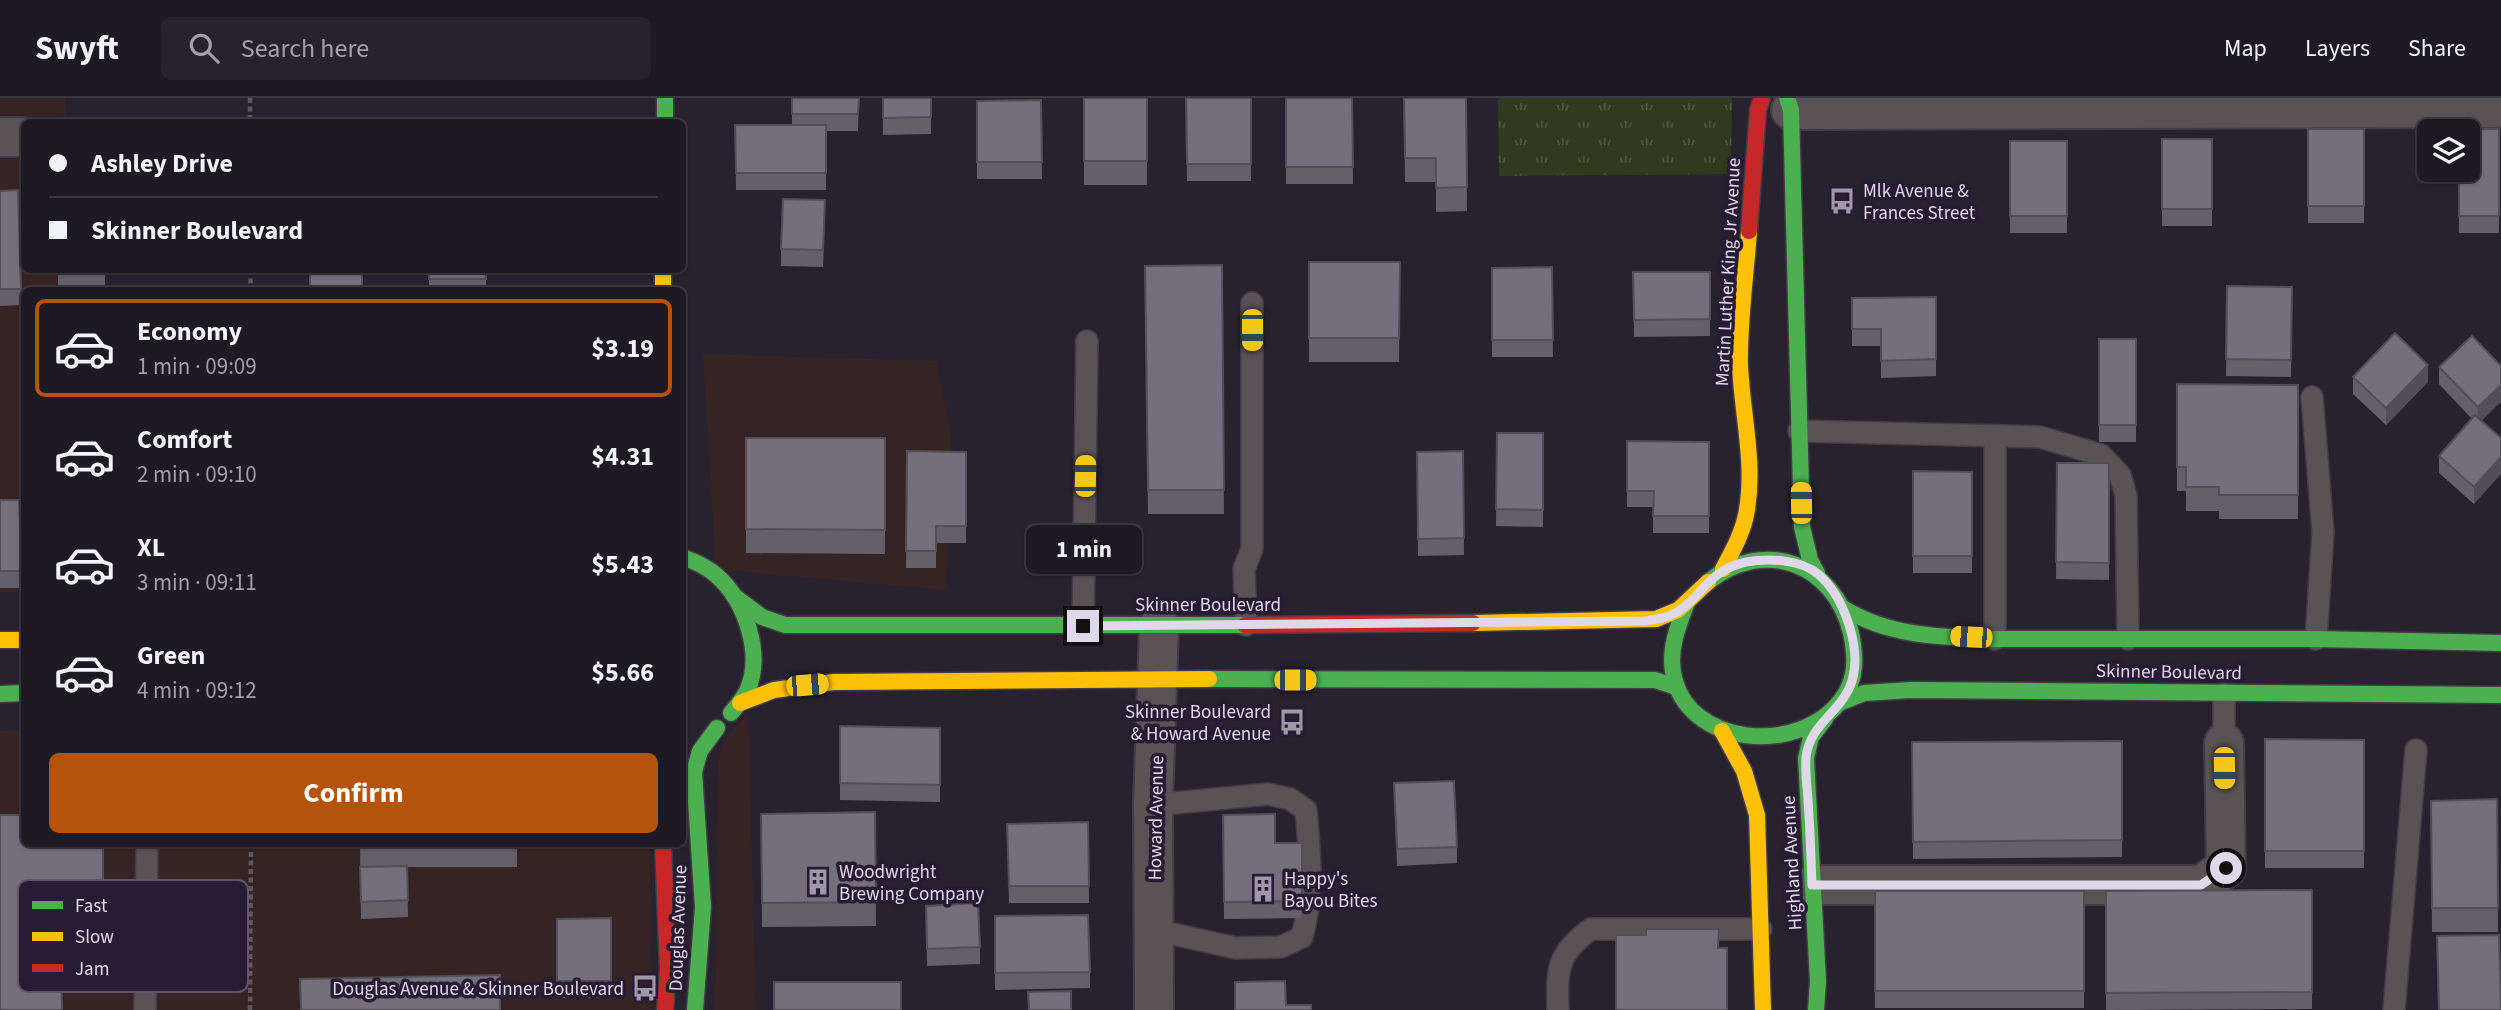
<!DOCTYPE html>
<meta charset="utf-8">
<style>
:root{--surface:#1e1a22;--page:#26232a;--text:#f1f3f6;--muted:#a1a1a5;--line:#3c3840;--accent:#b45309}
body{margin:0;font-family:"Source Sans 3",sans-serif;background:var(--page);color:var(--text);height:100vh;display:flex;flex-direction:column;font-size:26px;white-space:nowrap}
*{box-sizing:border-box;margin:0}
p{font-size:23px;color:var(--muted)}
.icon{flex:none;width:38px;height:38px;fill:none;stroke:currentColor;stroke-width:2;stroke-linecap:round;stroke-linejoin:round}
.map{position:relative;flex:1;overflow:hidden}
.details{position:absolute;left:21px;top:189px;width:665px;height:560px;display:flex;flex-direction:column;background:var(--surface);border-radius:10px;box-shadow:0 2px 5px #0004,0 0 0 2px var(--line)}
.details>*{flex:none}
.guide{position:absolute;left:21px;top:21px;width:665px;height:154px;border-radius:10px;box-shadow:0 2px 5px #0004,0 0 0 2px var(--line);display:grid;align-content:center;height:154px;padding:0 28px;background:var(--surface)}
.fabs{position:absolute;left:2417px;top:21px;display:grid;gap:14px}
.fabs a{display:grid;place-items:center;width:63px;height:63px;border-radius:10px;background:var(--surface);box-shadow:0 2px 5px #0004,0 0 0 2px var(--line);font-size:35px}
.end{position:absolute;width:32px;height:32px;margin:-16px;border:9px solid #dfd8e8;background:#111;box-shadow:0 0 0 4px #111}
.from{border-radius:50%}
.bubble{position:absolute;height:49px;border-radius:10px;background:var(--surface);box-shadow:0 2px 5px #0004,0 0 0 2px var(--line);font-size:23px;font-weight:700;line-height:49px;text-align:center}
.car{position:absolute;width:21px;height:42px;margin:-21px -10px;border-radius:9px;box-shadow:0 0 5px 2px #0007;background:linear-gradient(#f5c518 24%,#345 0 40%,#f5c518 0 76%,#345 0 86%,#f5c518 0)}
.guide b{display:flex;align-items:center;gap:24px;height:66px;font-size:26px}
.guide b+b{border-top:2px solid var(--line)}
.guide i{width:18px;height:18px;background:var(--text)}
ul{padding:12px 0 0;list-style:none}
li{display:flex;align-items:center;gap:21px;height:98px;margin:0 14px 10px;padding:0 14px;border:4px solid transparent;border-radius:10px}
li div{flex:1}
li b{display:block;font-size:26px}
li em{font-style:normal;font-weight:700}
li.on{border-color:var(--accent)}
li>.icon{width:63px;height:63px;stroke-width:1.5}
.action{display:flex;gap:14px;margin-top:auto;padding:14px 28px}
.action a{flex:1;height:80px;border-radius:10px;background:var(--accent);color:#fff;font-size:28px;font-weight:700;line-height:80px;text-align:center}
header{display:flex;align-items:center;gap:42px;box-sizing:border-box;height:98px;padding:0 35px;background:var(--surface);border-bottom:2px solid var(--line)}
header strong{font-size:33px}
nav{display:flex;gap:38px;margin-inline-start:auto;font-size:24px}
.search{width:490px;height:63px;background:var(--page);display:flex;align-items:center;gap:18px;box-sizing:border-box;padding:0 24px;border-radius:10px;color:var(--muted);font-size:26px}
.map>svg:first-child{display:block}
.commercial{fill:#362424}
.park{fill:url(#park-tufts)}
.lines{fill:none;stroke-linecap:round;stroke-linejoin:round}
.lane-casing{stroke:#423c47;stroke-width:24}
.street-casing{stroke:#423c47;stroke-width:42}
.fast-casing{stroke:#423c47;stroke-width:19}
.slow-casing{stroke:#423c47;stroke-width:19}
.jam-casing{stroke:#423c47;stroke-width:19}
.path{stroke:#5d585c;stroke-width:4.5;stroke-dasharray:5 3.5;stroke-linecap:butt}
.lane{stroke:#595355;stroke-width:21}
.street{stroke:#595355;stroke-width:38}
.fast{stroke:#4caf50;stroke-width:16}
.slow{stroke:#ffc107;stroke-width:16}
.jam{stroke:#c62828;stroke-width:16}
.wall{fill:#645f69}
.shaded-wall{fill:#514e55}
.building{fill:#746f7a;stroke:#514e55;stroke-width:2}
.route{stroke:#dfd8e8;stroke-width:9}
.labels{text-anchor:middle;stroke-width:7;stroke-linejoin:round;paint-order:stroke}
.poi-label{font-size:19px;fill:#dfd8e8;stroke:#281c34;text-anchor:start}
.street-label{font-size:19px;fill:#dfd8e8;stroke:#281c34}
.key{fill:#281c34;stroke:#5f546a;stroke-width:2}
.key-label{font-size:19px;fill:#dfd8e8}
</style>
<header>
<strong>Swyft</strong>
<div class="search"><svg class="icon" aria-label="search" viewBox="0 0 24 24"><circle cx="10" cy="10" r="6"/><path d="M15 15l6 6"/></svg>Search here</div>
<nav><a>Map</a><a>Layers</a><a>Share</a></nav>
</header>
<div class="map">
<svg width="2501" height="912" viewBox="0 0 2501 912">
<defs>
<pattern id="park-tufts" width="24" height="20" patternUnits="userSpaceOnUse" patternTransform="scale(1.75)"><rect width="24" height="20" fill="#323a1d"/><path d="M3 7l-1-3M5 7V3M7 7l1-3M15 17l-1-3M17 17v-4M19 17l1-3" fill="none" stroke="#4f563e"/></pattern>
</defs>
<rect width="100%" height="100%" fill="#28222e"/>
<g class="commercial">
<polygon points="0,0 65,0 66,17 0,18"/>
<polygon points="0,61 24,61 24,172 69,172 70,192 24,192 24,494 0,494"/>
<polygon points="703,256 936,263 951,334 946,492 716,471"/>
<polygon points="748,618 756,912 715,912 718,665 725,639"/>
<polygon points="24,632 24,746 651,746 652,912 0,912 0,633"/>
</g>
<polygon class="park" points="1498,0 1732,0 1731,76 1499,78"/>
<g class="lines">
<g class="lane-casing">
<g id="lane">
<polyline points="2312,299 2323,434 2316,541"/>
<polyline points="1799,333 2040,339 2101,357 2120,377 2126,397 2128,541"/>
<polyline points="1995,338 1995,541"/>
<polyline points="1246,527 1244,471 1252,451 1252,205"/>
<polyline points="1083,528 1087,243"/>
<polyline points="2224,596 2224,645"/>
<path d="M1153,707L1268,696L1290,701L1306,712C1310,757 1314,795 1302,839L1281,849L1236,850L1155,832"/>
<polyline points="145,912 147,746"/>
<path d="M1558,912C1557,872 1556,856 1591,831H1761"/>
<polyline points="2394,912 2416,652"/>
</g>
</g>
<g class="street-casing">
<g id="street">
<polyline points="1791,12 2496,10"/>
<polyline points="0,39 24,39"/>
<polyline points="1813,787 2201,787 2226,770 2224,645"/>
<polyline points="1154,912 1153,707 1159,528"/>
</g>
</g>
<g class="fast-casing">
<g id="fast">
<polyline points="665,0 665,24"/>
<polyline points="1787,0 1791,12 1802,429 1810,462 1817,475"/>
<path d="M682,459C694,463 706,468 716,477C745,502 764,556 747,593C743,601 737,608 731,615"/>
<polyline points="734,498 762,519 785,527 1245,527"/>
<path d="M1686,507C1678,528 1669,551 1673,574C1685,650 1801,658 1842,601C1857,581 1856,558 1851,535C1834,465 1765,439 1708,484"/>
<path d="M1843,510C1890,539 1942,539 1995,541H2316L2501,545"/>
<polyline points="1209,581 1655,582 1676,589"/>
<polyline points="0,596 24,595"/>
<polyline points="1839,605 1864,595 1911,592 2501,597"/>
<polyline points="695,912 703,809 694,674 700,653 717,630"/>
<polyline points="1816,912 1818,883 1806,660 1811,639 1825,621"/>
</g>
</g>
<g class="slow-casing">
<g id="slow">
<polyline points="663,172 663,192"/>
<path d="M1723,471C1732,454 1742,436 1746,417C1756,367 1742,317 1740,267C1739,223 1746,177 1749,133"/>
<polyline points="1473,525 1656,521 1678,512 1708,484"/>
<polyline points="0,542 24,542"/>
<polyline points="740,605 774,592 834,584 1209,581"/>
<polyline points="1722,633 1744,673 1757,717 1763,912"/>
</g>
</g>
<g class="jam-casing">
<g id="jam">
<polyline points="1749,133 1758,12 1762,0"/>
<polyline points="1245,527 1473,525"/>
<polyline points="663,746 668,870 665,912"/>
</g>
</g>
<g class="path">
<polyline points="250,0 250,24"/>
<polyline points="250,172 251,192"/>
<polyline points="174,890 250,889"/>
<polyline points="250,912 251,746"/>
</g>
<use href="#lane" class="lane"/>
<use href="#street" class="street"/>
<use href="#fast" class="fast"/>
<use href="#slow" class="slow"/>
<use href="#jam" class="jam"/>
</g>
<g class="wall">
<polygon points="792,0 859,0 858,33 826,33 826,92 736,92 735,27 792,27"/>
<polygon points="883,0 931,0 931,36 883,37"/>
<rect x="1084" y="0" width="63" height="87"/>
<polygon points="1186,0 1251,0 1251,83 1187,83"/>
<polygon points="1286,0 1352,0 1353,86 1286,86"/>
<polygon points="1404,0 1466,0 1467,113 1436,114 1436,84 1405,84"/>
<polygon points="1041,2 1042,81 977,81 977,3"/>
<rect x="2308" y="31" width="56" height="94"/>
<polygon points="2499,31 2499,135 2459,135 2459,72"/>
<rect x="2162" y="41" width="50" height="87"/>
<rect x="2010" y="43" width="57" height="92"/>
<polygon points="0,93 21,191 21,207 0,208"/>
<polygon points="825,119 823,169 781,168 781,151"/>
<polygon points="1309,164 1400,164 1399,264 1309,264"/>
<polygon points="1222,167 1224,416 1148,416 1145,168"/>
<polygon points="1552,169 1553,259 1492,259 1492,170"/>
<rect x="58" y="172" width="47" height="15"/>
<rect x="429" y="172" width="57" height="20"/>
<polygon points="1633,174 1710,174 1710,238 1634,239"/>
<polygon points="2227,188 2292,189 2291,279 2226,278"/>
<polygon points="1936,199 1936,278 1881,280 1881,248 1852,248 1852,200"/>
<polygon points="2472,238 2482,323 2474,406 2439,375 2439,358 2472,321 2439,286 2439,269"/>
<rect x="2099" y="241" width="37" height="103"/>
<polygon points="2353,279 2428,284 2386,327 2353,296"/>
<polygon points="2177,286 2298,287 2298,421 2219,421 2219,413 2186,413 2186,393 2177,393"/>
<polygon points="1497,335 1543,335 1543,429 1496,428"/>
<polygon points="746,340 885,340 885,456 746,455"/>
<polygon points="1627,343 1709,344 1709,435 1653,435 1653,409 1627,409"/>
<polygon points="907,353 966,354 966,445 936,445 936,470 906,470"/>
<polygon points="1463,353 1464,457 1418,458 1417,354"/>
<polygon points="2057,365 2109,365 2109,482 2056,481"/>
<polygon points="1913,373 1972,374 1972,475 1913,475"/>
<polygon points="0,402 22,473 22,490 0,490"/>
<polygon points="840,628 940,630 940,704 840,702"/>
<polygon points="2265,641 2364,642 2364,770 2265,770"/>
<polygon points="2122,643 2122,759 1913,761 1912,644"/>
<polygon points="1394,685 1457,749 1457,765 1397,768"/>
<polygon points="2497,701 2498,834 2432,834 2431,703"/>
<polygon points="875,714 876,828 762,829 761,716"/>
<polygon points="0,717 104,746 103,813 59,813"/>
<polygon points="1223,717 1275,745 1302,745 1302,820 1224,821"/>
<polygon points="1088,724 1089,805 1009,805 1007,726"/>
<polygon points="360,746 517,746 517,769 407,769 408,819 361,821"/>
<polygon points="2312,792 2312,911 2106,912 2106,793"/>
<rect x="1875" y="793" width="209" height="117"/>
<polygon points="926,808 980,849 980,866 927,868"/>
<polygon points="995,818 1090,874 1090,890 995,892"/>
<polygon points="611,820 611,900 557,900 557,821"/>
</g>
<g class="shaded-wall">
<polygon points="2428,267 2428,284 2386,327 2386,310"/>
<polygon points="2501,287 2501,304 2478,326 2478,309"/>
<polygon points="2501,359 2501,376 2474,406 2474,389"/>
</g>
<g class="building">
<polygon points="792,0 859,0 858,16 792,16"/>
<polygon points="883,0 931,0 931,19 883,20"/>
<rect x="1084" y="0" width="63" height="63"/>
<polygon points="1186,0 1251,0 1251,66 1187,66"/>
<polygon points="1286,0 1352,0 1353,69 1286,69"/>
<polygon points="1404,0 1466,0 1467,89 1436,90 1436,60 1405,60"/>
<polygon points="1041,2 1042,64 977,64 977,3"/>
<polygon points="735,27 826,27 826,75 736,75"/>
<rect x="2308" y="31" width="56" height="77"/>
<polygon points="2459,31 2499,31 2499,118 2459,118 2459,72 2468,72 2468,33 2459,33"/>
<rect x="2162" y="41" width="50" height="70"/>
<rect x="2010" y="43" width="57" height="75"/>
<polygon points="18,92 21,191 0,191 0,93"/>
<polygon points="783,101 825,102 823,152 781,151"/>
<polygon points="1309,164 1400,164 1399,240 1309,240"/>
<polygon points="1222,167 1224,392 1148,392 1145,168"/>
<polygon points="1552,169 1553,242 1492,242 1492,170"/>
<rect x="310" y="172" width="52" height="20"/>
<rect x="429" y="172" width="57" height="9"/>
<polygon points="1633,174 1710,174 1710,221 1634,222"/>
<polygon points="2227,188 2292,189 2291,262 2226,261"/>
<polygon points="1936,199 1936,261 1881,263 1881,231 1852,231 1852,200"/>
<polygon points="2395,235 2428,267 2386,310 2353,279"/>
<polygon points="2472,238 2501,268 2501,287 2478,309 2439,269"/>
<rect x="2099" y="241" width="37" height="86"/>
<polygon points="2177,286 2298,287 2298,397 2219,397 2219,389 2186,389 2186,369 2177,369"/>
<polygon points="2475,317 2501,340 2501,359 2474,389 2439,358"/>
<polygon points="1497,335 1543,335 1543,412 1496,411"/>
<polygon points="746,340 885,340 885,432 746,431"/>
<polygon points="1627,343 1709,344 1709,418 1653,418 1654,393 1627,393"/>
<polygon points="907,353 966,354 966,428 936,428 936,453 906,453"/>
<polygon points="1463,353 1464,440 1418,441 1417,354"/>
<polygon points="2057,365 2109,365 2109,465 2056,464"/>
<polygon points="1913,373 1972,374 1972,458 1913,458"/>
<polygon points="0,402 19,402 22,473 0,473"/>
<polygon points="840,628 940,630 940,687 840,685"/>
<polygon points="2265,641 2364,642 2364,753 2265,753"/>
<polygon points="2122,643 2122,742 1913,744 1912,644"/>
<polygon points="1454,683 1457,749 1397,751 1394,685"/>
<polygon points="2497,701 2498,810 2432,810 2431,703"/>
<polygon points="875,714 876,804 762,805 761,716"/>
<polygon points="1275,716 1275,745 1302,745 1302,803 1224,804 1223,717"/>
<polygon points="0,717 24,717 24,746 103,746 103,783 59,784 62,912 0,912"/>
<polygon points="1088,724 1089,788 1009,788 1007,726"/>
<polygon points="407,768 408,802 361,804 360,769"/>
<polygon points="2312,792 2312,894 2106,895 2106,793"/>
<rect x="1875" y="793" width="209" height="100"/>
<polygon points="978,805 980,849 927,851 926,808"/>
<polygon points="1088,817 1090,874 995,875 995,818"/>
<polygon points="611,820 611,883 557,883 557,821"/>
<polygon points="1646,831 1719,831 1718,850 1727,850 1727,912 1616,912 1616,837 1646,837"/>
<polygon points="2499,837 2501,912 2439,912 2437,838"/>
<polygon points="500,877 500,912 301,912 300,881"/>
<polygon points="1285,883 1286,907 1311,907 1311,912 1235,912 1235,884"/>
<rect x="774" y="884" width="127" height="28"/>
<polygon points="1071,893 1071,912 1029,912 1028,894"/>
</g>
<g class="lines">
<path class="route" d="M1083,528L1643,523C1651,522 1661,521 1669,518C1701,505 1704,473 1746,464C1768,460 1800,461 1818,476C1844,498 1862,550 1852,583C1843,613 1810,625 1806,659C1805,673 1807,688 1808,702C1810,730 1811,759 1812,787H2201L2226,770"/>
</g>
<defs>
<g id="bus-bare" transform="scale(2.1)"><path d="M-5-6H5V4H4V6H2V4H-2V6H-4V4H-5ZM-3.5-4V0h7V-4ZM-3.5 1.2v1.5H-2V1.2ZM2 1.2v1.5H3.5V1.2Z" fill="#9f98a7" stroke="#281c34" stroke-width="2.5" paint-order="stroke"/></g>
<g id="building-bare" transform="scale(2.1)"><path d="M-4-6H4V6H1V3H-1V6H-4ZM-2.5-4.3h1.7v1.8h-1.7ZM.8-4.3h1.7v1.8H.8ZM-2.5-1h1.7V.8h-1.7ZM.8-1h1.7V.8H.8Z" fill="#9f98a7" stroke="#281c34" stroke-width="2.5" paint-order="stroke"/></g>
</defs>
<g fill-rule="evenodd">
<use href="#bus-bare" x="1842" y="103"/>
<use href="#bus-bare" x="1292" y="624"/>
<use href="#building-bare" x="818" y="784"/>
<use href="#building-bare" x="1263" y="791"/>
<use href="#bus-bare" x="645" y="890"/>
</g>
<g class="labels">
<g class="poi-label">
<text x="1863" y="99">Mlk Avenue &amp;<tspan x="1863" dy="22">Frances Street</tspan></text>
<text x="1271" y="620" text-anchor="end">Skinner Boulevard<tspan x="1271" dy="22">&amp; Howard Avenue</tspan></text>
<text x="839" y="780">Woodwright<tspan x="839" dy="22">Brewing Company</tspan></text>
<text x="1284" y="787">Happy's<tspan x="1284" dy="22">Bayou Bites</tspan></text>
<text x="624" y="897" text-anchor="end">Douglas Avenue &amp; Skinner Boulevard</text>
</g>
<g class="street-label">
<text transform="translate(1727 174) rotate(-87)" y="7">Martin Luther King Jr Avenue</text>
<text x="1208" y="513">Skinner Boulevard</text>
<text transform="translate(2169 573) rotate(1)" y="7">Skinner Boulevard</text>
<text transform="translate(1155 720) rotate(-89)" y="7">Howard Avenue</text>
<text transform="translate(1791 765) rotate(-93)" y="7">Highland Avenue</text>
<text transform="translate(677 830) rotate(-88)" y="7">Douglas Avenue</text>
</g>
</g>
<rect x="18" y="782" width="230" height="112" rx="10" class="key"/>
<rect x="32" y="803" width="31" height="8" fill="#4caf50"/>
<rect x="32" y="834" width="31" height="9" fill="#ffc107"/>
<rect x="32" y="866" width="31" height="8" fill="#c62828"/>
<g class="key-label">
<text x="75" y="814">Fast</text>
<text x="75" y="845">Slow</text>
<text x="75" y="877">Jam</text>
</g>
</svg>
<div class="fabs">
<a><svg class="icon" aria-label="layers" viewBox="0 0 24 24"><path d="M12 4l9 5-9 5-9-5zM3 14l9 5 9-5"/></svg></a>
</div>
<i class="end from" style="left:2226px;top:770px"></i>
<i class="end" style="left:1083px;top:528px"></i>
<div class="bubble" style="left:1026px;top:427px;width:116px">1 min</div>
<i class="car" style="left:1252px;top:232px;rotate:180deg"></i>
<i class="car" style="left:1085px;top:378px;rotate:1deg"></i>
<i class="car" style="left:1801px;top:405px;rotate:359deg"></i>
<i class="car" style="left:1971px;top:539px;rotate:273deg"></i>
<i class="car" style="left:1295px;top:582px;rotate:90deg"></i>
<i class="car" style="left:807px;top:587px;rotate:85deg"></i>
<i class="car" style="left:2224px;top:670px;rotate:179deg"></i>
<div class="guide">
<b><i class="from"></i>Ashley Drive</b>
<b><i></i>Skinner Boulevard</b>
</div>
<section class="details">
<ul>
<li class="on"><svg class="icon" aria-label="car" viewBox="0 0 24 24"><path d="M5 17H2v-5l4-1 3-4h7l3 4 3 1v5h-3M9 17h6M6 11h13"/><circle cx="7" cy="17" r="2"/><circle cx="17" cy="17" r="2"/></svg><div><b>Economy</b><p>1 min · 09:09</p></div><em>$3.19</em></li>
<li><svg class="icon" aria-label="car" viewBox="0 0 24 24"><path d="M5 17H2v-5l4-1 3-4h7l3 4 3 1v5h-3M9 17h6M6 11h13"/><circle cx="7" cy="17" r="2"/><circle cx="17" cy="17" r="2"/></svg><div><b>Comfort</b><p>2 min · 09:10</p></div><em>$4.31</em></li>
<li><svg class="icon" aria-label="car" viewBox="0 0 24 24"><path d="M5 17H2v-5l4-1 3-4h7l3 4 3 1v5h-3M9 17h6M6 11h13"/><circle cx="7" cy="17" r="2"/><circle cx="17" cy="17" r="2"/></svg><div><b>XL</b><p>3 min · 09:11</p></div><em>$5.43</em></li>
<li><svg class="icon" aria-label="car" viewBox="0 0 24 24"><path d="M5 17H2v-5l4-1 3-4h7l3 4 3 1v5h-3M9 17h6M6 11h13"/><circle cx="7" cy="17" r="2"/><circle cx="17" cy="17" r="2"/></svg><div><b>Green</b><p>4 min · 09:12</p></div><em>$5.66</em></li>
</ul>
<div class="action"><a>Confirm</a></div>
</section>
</div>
